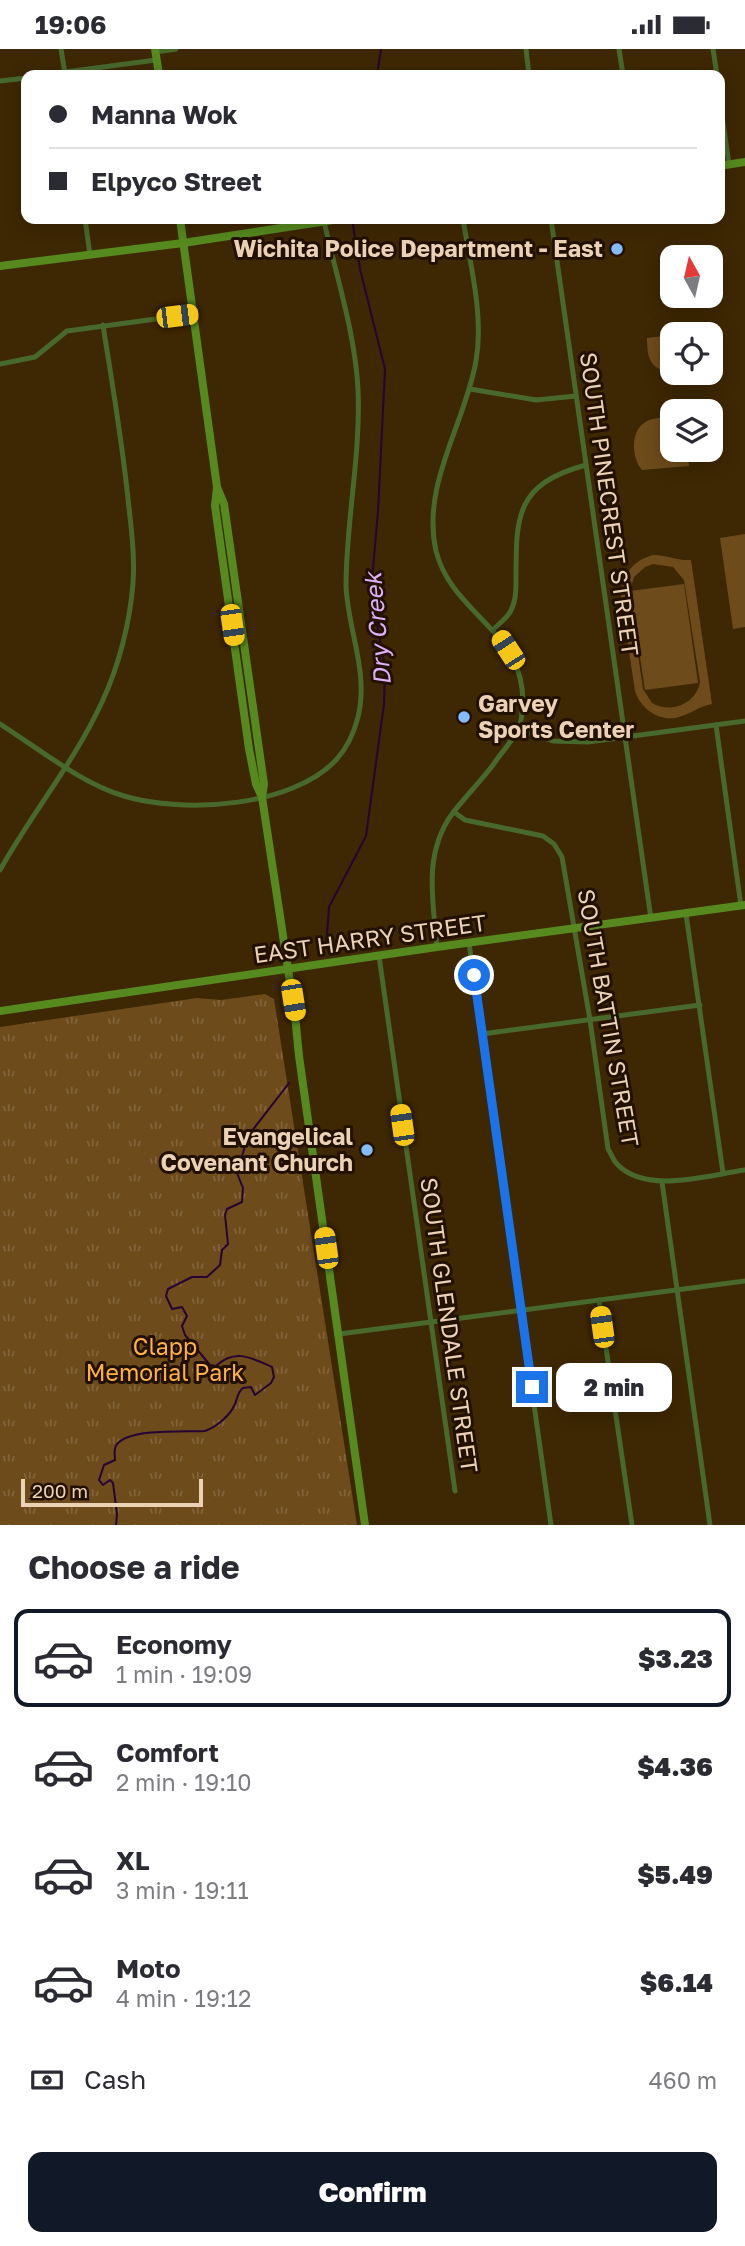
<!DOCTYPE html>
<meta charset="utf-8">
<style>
:root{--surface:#fff;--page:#f2f2f3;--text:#2b2b33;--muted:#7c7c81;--line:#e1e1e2;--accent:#111827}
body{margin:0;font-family:"Golos Text",sans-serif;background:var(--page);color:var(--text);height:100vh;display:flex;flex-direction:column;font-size:26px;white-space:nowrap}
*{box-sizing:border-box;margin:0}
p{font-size:23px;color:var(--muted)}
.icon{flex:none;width:38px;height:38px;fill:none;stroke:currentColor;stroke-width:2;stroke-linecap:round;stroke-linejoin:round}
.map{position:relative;height:1476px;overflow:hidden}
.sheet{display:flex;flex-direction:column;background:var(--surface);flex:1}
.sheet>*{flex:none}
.top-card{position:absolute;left:21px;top:21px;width:704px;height:154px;border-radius:14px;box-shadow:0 4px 18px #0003;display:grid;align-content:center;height:154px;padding:0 28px;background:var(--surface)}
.needle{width:46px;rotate:352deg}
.buttons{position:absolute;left:660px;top:196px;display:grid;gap:14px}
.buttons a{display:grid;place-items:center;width:63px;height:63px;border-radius:14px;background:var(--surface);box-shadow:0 4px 18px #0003;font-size:35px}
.scale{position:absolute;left:21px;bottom:18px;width:182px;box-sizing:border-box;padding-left:7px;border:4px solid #ecd2b4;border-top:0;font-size:19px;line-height:24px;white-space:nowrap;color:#ecd2b4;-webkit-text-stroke:5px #221000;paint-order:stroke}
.end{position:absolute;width:32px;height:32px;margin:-16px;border:9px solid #1a73e8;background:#fff;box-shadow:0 0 0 4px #fff}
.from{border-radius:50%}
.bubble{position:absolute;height:49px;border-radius:14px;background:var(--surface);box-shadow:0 4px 18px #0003;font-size:23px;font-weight:800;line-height:49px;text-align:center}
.car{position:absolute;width:21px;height:42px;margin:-21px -10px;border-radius:9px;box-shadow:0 0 5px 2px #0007;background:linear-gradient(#f5c518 24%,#345 0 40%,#f5c518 0 76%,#345 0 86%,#f5c518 0)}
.top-card b{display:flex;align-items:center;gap:24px;height:66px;font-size:26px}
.top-card b+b{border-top:2px solid var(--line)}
.top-card i{width:18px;height:18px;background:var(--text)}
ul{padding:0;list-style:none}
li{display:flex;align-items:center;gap:21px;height:98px;margin:0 14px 10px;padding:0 14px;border:4px solid transparent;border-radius:14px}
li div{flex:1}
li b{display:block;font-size:26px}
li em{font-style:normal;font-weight:800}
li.selected{border-color:var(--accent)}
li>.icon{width:63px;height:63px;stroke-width:1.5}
h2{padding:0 28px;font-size:32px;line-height:84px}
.pay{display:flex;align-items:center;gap:18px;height:77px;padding:0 28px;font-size:26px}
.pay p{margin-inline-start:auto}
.primary-button{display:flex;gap:14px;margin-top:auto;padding:14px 28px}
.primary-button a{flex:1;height:80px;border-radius:14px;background:var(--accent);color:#fff;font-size:28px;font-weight:800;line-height:80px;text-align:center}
.status{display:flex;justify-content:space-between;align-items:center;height:49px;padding:0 35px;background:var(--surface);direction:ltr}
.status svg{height:19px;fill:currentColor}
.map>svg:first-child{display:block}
.grass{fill:#6d4b1b;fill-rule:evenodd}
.park{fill:url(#park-tufts)}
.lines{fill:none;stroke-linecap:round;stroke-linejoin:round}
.stream{stroke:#260435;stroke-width:2}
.street{stroke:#48692c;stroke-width:5}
.secondary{stroke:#568a1e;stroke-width:8}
.route{stroke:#1a73e8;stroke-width:9}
.poi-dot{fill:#84bcfb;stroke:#221000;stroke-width:2.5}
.labels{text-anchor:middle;stroke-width:6;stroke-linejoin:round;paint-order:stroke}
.poi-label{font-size:23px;font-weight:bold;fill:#ecd2b4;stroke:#221000;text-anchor:end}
.street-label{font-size:23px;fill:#ecd2b4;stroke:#221000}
.park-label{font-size:23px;fill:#ffb347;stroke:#221000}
.water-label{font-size:24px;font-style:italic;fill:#ddb0f9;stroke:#221000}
</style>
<div class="status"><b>19:06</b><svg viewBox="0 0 49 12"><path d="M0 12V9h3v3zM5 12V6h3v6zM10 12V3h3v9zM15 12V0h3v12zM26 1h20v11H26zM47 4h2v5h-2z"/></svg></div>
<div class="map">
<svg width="745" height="1476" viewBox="0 0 745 1476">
<defs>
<pattern id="park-tufts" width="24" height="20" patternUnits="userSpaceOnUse" patternTransform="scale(1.75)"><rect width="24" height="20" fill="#6d4b1b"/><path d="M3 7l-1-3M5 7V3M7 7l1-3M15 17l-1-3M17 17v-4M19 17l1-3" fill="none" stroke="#82643a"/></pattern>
</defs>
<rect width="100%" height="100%" fill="#3e2703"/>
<g class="grass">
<path d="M672,286V322C650,322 647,309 647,289Z"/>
<path d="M672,368V401H687L689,417L642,421C632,410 630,383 644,374C652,368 662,369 672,368Z"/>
<polygon points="745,485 745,578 733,580 720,489"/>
<path d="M653,506C667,506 677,512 691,511L712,655C700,657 694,663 682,667C662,675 641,661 635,642L621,549C622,527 631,512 653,506ZM653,515L673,518L684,531L700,633C696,655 671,665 652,654L643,640L629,545L634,528L645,518Z"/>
<polygon points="684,535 698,634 645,641 630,542"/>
</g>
<polygon class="park" points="265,945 274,950 357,1476 0,1476 0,978 197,949 221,951"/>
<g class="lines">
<g class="stream">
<polyline points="377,26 381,0"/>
<polyline points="326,899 329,858 366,787 384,655 385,618 371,543 378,462 385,320 360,220 352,170"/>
<path d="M116,1476L117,1465L113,1434L110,1431L103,1436L99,1431L104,1416L115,1411C115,1405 113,1400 117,1395C131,1379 184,1383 205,1382C216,1378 230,1367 235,1355C238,1348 237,1344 243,1339L251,1338L255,1346L271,1334L274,1328L272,1318C252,1309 235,1299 216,1317L210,1316L185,1286L182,1277L187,1267L182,1258L172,1260L166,1247L168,1240L192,1228H207L220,1216L222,1201L228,1195L225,1166L227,1160L242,1153L243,1139L237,1124L248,1087L289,1034"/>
</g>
<g class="street">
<polyline points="61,0 65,25"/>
<polyline points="526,0 529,26"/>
<polyline points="619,0 623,26"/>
<polyline points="713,0 717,26"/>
<polyline points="155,3 176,0"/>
<polyline points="43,26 156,11"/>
<polyline points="0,32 26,29"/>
<polyline points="719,46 729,115"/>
<polyline points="85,170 90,206"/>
<polyline points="551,170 651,870"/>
<polyline points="0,315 35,308 67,282 193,265"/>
<polyline points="470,340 536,351 576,347"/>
<path d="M493,581C498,576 504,571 508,566C516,556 516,542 516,530C516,466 516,435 586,416"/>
<path d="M0,675C38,699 82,735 124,747C184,765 292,758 336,711C347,699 354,684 358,668C369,623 348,582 346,537C346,472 361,406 358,340C355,283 336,227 324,172"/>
<polyline points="716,676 741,857"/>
<polyline points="518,680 553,692 588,693 745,672"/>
<path d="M454,763L465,771L543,787L554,795L562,808L590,971L608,1100C611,1104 613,1111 617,1115C646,1146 708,1126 745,1121"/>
<path d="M0,821C32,764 75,712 102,653C119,617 130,573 133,534C135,506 131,477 128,450C122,391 112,334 103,276"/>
<polyline points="686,865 723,1124"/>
<polyline points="469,894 551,1476"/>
<path d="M437,898C433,852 423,805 452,765C465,748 480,733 493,716C502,702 518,687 521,671C536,584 453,570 436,502C421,436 465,375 476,312C484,266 470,215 463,170"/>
<polyline points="379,907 455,1442"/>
<polyline points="482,985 700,956"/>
<polyline points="662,1133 710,1476"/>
<polyline points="599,1251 632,1476"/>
<polyline points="339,1285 745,1232"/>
</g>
<g class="secondary">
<polyline points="155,0 159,26"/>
<polyline points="719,117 745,113"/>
<polyline points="180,170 217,438 215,457 249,700 256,735 262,748"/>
<polyline points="0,217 183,194 340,170"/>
<polyline points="217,438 224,455 264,735 262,748 295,966 299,1007 365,1476"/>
<polyline points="0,962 437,898 745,856"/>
</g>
</g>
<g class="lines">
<polyline class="route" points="474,926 532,1338"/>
</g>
<g class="poi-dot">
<circle cx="617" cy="200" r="7"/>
<circle cx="464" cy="668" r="7"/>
<circle cx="367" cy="1101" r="7"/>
</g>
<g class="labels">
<g class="poi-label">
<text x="603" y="208">Wichita Police Department - East</text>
<text x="478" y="663" text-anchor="start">Garvey<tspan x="478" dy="26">Sports Center</tspan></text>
<text x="353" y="1096">Evangelical<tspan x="353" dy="26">Covenant Church</tspan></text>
</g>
<g class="street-label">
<text transform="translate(609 455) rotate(82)" y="8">SOUTH PINECREST STREET</text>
<text transform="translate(370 890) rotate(-8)" y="8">EAST HARRY STREET</text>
<text transform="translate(608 969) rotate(80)" y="8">SOUTH BATTIN STREET</text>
<text transform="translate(449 1276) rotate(82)" y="8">SOUTH GLENDALE STREET</text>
</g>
<g class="park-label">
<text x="165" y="1306">Clapp<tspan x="165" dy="26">Memorial Park</tspan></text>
</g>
<g class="water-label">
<text transform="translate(378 580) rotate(-95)" y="8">Dry Creek</text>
</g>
</g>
</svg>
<div class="buttons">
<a><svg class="needle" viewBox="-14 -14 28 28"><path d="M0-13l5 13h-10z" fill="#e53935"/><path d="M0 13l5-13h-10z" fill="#7c7c81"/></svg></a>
<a><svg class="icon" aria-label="locate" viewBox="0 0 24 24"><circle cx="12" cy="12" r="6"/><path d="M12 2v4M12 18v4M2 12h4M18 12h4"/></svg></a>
<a><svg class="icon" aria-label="layers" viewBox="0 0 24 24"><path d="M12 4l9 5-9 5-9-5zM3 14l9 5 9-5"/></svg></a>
</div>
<div class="scale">200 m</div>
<i class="end from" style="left:474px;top:926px"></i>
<i class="end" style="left:532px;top:1338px"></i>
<div class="bubble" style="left:556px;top:1314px;width:116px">2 min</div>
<i class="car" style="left:177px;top:267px;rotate:83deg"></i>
<i class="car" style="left:232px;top:576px;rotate:172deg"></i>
<i class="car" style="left:508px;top:601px;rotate:327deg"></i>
<i class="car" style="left:293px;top:951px;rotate:171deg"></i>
<i class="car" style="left:402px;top:1076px;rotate:352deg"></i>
<i class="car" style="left:326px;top:1199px;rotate:352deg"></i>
<i class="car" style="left:602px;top:1278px;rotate:352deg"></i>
<div class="top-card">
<b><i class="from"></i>Manna Wok</b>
<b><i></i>Elpyco Street</b>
</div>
</div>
<section class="sheet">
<h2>Choose a ride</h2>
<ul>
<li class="selected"><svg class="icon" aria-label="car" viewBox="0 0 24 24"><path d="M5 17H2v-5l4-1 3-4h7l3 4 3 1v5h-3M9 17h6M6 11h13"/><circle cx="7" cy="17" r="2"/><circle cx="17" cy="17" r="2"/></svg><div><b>Economy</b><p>1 min · 19:09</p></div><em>$3.23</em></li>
<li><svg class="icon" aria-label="car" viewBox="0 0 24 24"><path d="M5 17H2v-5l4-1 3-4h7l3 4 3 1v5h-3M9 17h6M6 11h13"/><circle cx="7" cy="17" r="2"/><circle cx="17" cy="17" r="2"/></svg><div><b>Comfort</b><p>2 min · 19:10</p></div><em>$4.36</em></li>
<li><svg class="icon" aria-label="car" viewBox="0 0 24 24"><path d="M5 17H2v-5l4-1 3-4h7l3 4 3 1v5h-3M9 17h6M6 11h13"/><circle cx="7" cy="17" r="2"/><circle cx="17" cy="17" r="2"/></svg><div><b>XL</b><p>3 min · 19:11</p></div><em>$5.49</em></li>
<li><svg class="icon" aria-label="car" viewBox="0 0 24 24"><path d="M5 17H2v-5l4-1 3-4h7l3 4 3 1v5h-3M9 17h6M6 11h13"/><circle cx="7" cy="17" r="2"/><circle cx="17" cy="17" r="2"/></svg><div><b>Moto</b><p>4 min · 19:12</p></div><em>$6.14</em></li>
</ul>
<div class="pay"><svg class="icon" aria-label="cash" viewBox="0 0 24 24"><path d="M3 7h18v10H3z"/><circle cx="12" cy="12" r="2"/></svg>Cash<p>460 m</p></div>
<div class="primary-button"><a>Confirm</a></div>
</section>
